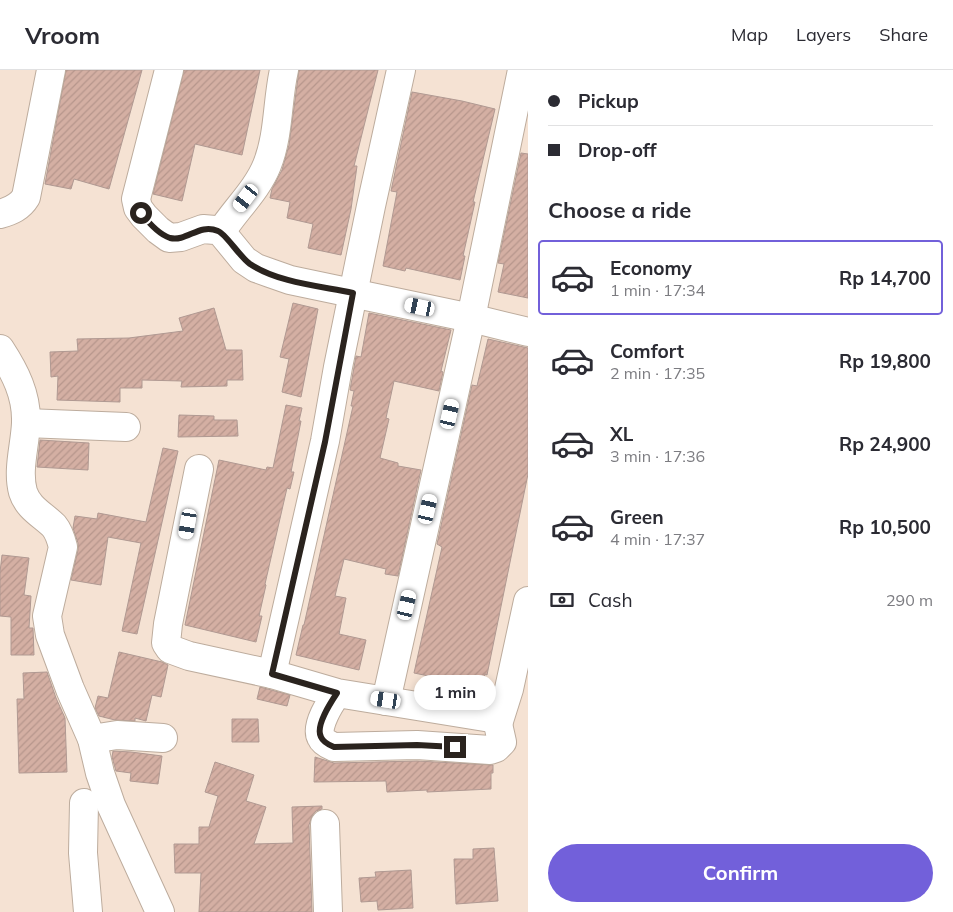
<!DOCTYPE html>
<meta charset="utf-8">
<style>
:root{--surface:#fff;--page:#f7f7f7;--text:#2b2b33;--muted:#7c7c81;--line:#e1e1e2;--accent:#7260da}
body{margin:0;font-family:Mulish,sans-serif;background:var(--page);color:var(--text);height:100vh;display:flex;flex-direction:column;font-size:19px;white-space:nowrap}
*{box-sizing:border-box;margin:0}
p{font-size:16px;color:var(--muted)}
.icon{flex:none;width:28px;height:28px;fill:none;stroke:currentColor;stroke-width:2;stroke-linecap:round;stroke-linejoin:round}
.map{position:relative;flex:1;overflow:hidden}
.side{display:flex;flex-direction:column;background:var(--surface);width:425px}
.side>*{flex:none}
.guide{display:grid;align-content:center;height:110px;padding:0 20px;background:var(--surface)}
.end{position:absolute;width:22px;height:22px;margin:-11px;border:6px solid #2a231e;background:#fff;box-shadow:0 0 0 2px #fff}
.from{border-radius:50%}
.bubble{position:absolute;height:35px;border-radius:18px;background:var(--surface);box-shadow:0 2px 8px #0003;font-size:16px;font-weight:700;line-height:35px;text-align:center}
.car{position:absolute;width:15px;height:30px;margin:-15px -8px;border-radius:6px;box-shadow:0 0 4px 1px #0007;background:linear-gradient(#fff 24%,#345 0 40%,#fff 0 76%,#345 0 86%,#fff 0)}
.guide b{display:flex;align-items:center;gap:18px;height:48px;font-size:19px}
.guide b+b{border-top:1px solid var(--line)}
.guide i{width:12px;height:12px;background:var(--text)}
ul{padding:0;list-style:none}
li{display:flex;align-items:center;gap:15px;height:75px;margin:0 10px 8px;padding:0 10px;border:2px solid transparent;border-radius:5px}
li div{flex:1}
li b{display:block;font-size:19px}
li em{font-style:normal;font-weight:700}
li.selected{border-color:var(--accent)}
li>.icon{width:45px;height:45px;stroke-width:1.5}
h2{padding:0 20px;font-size:22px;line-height:60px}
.pay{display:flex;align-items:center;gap:12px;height:55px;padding:0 20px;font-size:19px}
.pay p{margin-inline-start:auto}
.button{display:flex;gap:10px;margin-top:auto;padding:10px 20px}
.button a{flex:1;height:58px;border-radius:30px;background:var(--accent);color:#fff;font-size:20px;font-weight:700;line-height:58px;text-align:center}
header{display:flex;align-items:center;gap:30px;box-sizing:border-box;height:70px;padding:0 25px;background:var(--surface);border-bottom:1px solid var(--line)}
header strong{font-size:24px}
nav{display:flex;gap:28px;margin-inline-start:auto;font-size:18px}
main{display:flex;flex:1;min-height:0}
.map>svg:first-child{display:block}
.building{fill:url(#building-hatch);stroke:#b09992}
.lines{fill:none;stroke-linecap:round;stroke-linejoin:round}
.minor-casing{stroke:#bdac9d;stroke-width:30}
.minor{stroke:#fff;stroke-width:28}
.route{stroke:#2a231e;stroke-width:6}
</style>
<header>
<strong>Vroom</strong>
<nav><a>Map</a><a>Layers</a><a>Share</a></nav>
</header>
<main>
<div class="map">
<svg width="528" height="842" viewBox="0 0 528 842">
<defs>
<pattern id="building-hatch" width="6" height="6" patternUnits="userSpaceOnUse" patternTransform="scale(1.25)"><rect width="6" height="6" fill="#d4afa3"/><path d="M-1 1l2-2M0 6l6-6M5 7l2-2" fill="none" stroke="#b6968c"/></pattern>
</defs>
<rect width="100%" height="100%" fill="#f5e2d3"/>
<g class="building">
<polygon points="66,0 142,0 109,119 74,109 71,119 45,114"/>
<polygon points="184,0 260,0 242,85 195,74 182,131 153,124"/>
<polygon points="299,0 378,0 354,96 357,96 351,139 341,185 308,178 313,154 287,148 290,132 270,128 272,119 282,100 289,75"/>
<polygon points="412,22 462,31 495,39 473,132 475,132 463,186 465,186 460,210 406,198 405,201 383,196 397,122 391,121"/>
<polygon points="521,83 528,84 528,228 498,222 504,194 498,193"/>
<polygon points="293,233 318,239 301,327 282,322 289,289 280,287"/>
<polygon points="214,238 226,280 242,280 243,310 227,310 227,316 181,317 182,311 142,310 142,318 120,318 120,332 57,330 58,306 51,307 50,282 78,281 77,269 129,268 183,261 179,248"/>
<polygon points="369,243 451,260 441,301 443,302 439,321 394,311 386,348 389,349 380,388 398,393 398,396 421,400 398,506 385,504 386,499 344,489 335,526 346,528 339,564 366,570 359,600 296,585 303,555 304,555 353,336 351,336 354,321 350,320 356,286 361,287"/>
<polygon points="488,269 528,278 528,404 487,605 485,604 483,617 414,603 442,477 437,474 472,315 477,316"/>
<polygon points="286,335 302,338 299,351 301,351 291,402 294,402 290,419 287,418 265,514 266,515 259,546 262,546 256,572 185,555 219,390 266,400 267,397 273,398"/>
<polygon points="179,345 214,346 214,350 237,350 238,366 178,367"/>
<polygon points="40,370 89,373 88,400 37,397"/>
<polygon points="163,378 178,381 137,564 122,561 141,473 108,467 101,515 71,510 78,480 78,473 73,458 75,446 97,449 98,443 146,452"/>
<polygon points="2,485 29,488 24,525 31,526 29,558 33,558 34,585 11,585 11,547 0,546 0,502"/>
<polygon points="119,582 162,592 168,595 161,627 152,625 146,651 135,648 135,651 115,650 99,646 95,638 98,626 108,628"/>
<polygon points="47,602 56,628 65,648 67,702 19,703 17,629 24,629 23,603"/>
<polygon points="260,617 290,625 287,636 257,629"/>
<polygon points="232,649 258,649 259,672 232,672"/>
<polygon points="113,681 131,682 162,686 158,714 130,711 131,703 116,701 112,687"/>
<polygon points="315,687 334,693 417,691 493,695 493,703 491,703 491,719 427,722 427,720 387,722 386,711 314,712"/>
<polygon points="215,692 254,705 246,731 266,737 254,774 293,773 292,737 322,736 322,739 316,741 312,746 309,755 312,842 199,842 201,803 175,803 174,774 199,774 199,757 209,757 218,726 205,722"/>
<polygon points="494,778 498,831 456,834 454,789 473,789 473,779"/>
<polygon points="411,800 413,838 378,840 377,831 361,832 359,808 376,807 375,802"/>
</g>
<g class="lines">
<g class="minor-casing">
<g id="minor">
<polyline points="169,0 136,129 138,138 144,146 158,160 169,168 181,167 203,159 215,160 221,162 244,190 256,198 270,203 290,210 471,248 528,262"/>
<path d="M0,144C11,141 20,137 26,127L51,0"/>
<path d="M221,162C235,140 257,120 267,95C279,65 277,31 284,0"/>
<path d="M0,279C15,302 27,325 26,353C25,376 17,400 23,422C28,438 43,445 54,456C59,462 61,469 63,477L47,546L50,565L70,619L92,669L100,703L111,735L160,842"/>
<polyline points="26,353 126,357"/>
<path d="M199,399L168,554L166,573L170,579L189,586L272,604L337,623L491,648L498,654L502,672L496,678L490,680L417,675L334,677C329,675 323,672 321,667C315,656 331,632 337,623"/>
<polyline points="272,604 325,371 338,297 371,136 401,0"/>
<polyline points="386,631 471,248 522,0"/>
<polyline points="498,654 509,619 528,531"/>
<polyline points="92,669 117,665 163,668"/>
<polyline points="84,733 83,783 88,842"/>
<polyline points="325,754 328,842"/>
</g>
</g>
<use href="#minor" class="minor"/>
</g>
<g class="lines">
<path class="route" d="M141,143C148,152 158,164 170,168C187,172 199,153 218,161C226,164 239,186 250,194C279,213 320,216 353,223L325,372L272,604L337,623C331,632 315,656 321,667C323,672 329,675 334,677L417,675L455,677"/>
</g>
</svg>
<i class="end from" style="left:141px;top:143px"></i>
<i class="end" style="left:455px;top:677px"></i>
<div class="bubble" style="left:414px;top:605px;width:82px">1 min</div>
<i class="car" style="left:246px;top:128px;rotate:217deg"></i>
<i class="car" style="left:420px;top:237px;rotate:282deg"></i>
<i class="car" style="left:450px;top:344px;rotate:13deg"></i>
<i class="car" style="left:428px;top:439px;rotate:13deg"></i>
<i class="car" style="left:188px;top:454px;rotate:190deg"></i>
<i class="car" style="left:407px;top:535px;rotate:13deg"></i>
<i class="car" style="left:386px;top:630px;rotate:279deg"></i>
</div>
<section class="side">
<div class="guide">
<b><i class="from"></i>Pickup</b>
<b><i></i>Drop-off</b>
</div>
<h2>Choose a ride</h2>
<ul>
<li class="selected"><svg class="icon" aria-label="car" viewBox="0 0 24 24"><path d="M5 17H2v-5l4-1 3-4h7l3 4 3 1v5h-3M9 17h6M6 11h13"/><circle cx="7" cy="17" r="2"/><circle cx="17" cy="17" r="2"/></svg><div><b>Economy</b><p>1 min · 17:34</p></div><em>Rp 14,700</em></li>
<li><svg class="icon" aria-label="car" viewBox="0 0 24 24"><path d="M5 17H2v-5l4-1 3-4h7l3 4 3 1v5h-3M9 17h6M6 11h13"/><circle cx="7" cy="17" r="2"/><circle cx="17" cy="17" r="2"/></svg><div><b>Comfort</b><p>2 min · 17:35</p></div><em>Rp 19,800</em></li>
<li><svg class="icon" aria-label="car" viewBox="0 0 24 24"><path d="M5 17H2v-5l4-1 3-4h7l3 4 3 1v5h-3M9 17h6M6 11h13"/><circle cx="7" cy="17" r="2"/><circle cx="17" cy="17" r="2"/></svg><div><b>XL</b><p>3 min · 17:36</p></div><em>Rp 24,900</em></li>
<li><svg class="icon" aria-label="car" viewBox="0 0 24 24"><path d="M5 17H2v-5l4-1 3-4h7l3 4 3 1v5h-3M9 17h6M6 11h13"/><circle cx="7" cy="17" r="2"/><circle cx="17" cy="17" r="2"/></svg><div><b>Green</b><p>4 min · 17:37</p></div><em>Rp 10,500</em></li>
</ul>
<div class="pay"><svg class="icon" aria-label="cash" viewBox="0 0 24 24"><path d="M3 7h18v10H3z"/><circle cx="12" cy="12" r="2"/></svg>Cash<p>290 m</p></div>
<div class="button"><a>Confirm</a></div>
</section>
</main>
